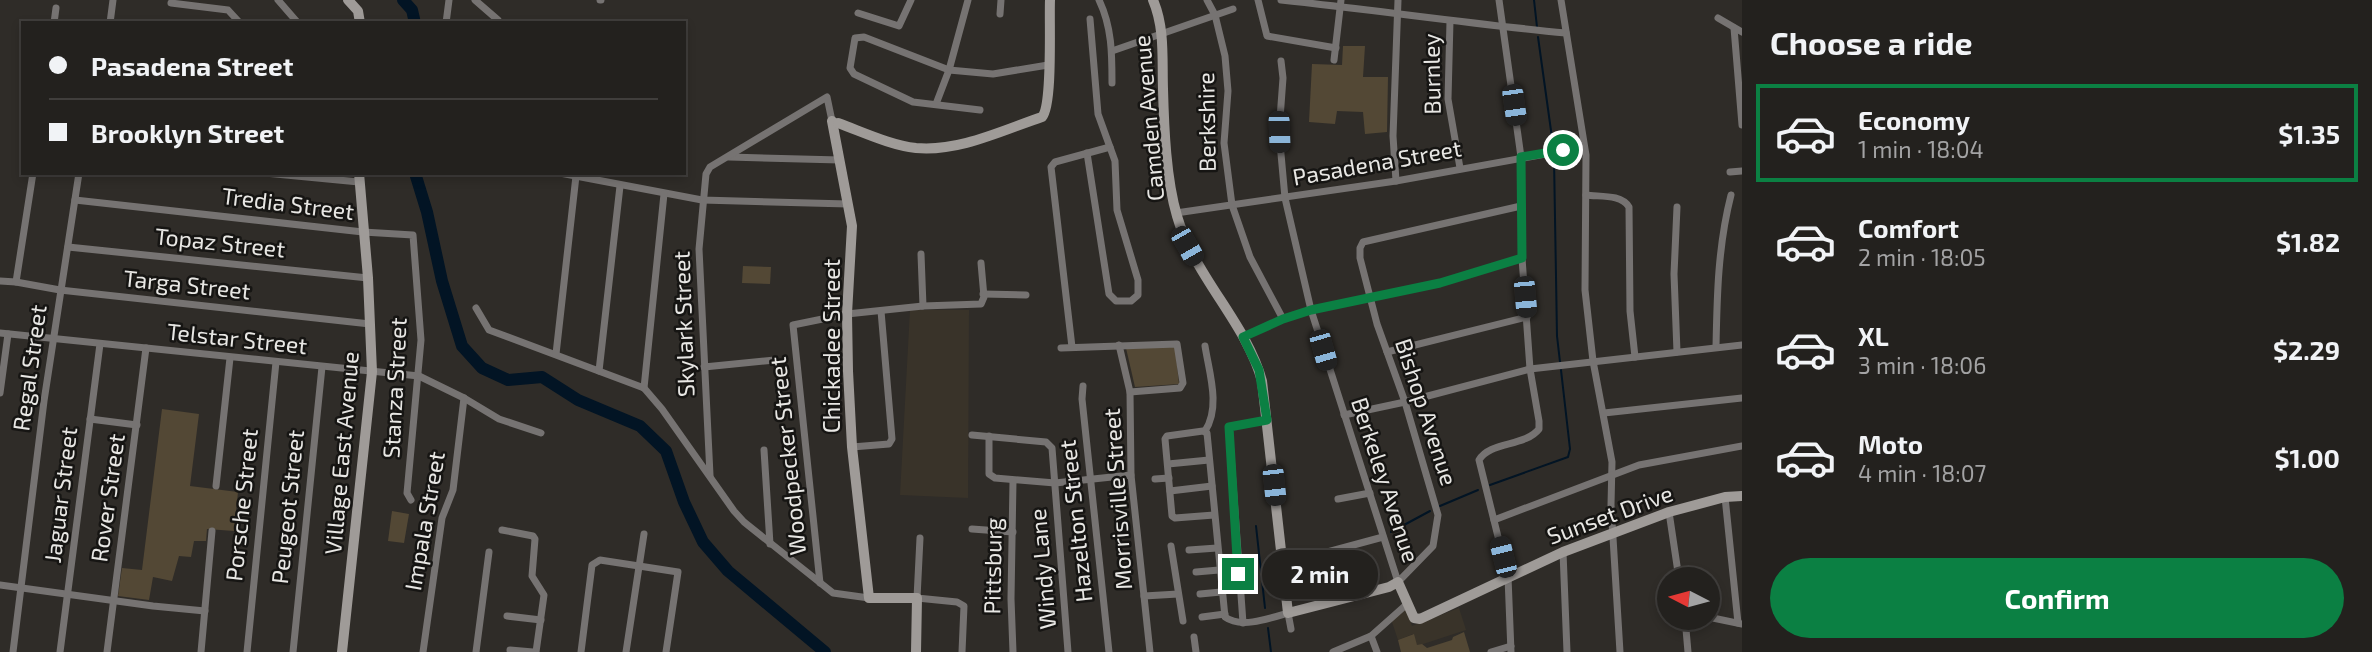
<!DOCTYPE html>
<meta charset="utf-8">
<style>
:root{--surface:#23211e;--page:#2b2927;--text:#f1f3f6;--muted:#a3a3a4;--line:#403e3c;--accent:#0b8043}
body{margin:0;font-family:"Exo 2",sans-serif;background:var(--page);color:var(--text);height:100vh;display:flex;flex-direction:column;font-size:26px;white-space:nowrap}
*{box-sizing:border-box;margin:0}
p{font-size:23px;color:var(--muted)}
.icon{flex:none;width:38px;height:38px;fill:none;stroke:currentColor;stroke-width:2;stroke-linecap:round;stroke-linejoin:round}
.map{position:relative;flex:1;overflow:hidden}
.details{display:flex;flex-direction:column;background:var(--surface);width:630px}
.details>*{flex:none}
.banner{position:absolute;left:21px;top:21px;width:665px;height:154px;border-radius:0px;box-shadow:0 4px 10px #0003,0 0 0 2px var(--line);display:grid;align-content:center;height:154px;padding:0 28px;background:var(--surface)}
.needle{width:46px;rotate:276deg}
.controls{position:absolute;left:1657px;top:567px;display:grid;gap:14px}
.controls a{display:grid;place-items:center;width:63px;height:63px;border-radius:50%;background:var(--surface);box-shadow:0 4px 10px #0003,0 0 0 2px var(--line);font-size:35px}
.end{position:absolute;width:32px;height:32px;margin:-16px;border:9px solid #0b8043;background:#fff;box-shadow:0 0 0 4px #fff}
.from{border-radius:50%}
.bubble{position:absolute;height:49px;border-radius:24px;background:var(--surface);box-shadow:0 4px 10px #0003,0 0 0 2px var(--line);font-size:23px;font-weight:700;line-height:49px;text-align:center}
.car{position:absolute;width:21px;height:42px;margin:-21px -10px;border-radius:9px;box-shadow:0 0 5px 2px #0007;background:linear-gradient(#222 24%,#8ab4d8 0 40%,#222 0 76%,#8ab4d8 0 86%,#222 0)}
.banner b{display:flex;align-items:center;gap:24px;height:66px;font-size:26px}
.banner b+b{border-top:2px solid var(--line)}
.banner i{width:18px;height:18px;background:var(--text)}
ul{padding:0;list-style:none}
li{display:flex;align-items:center;gap:21px;height:98px;margin:0 14px 10px;padding:0 14px;border:4px solid transparent;border-radius:0px}
li div{flex:1}
li b{display:block;font-size:26px}
li em{font-style:normal;font-weight:700}
li.selected{border-color:var(--accent)}
li>.icon{width:63px;height:63px;stroke-width:1.5}
h2{padding:0 28px;font-size:32px;line-height:84px}
.action{display:flex;gap:14px;margin-top:auto;padding:14px 28px}
.action a{flex:1;height:80px;border-radius:42px;background:var(--accent);color:#fff;font-size:28px;font-weight:700;line-height:80px;text-align:center}
main{display:flex;flex:1;min-height:0}
.map>svg:first-child{display:block}
.built{fill:#393329}
.green{fill:#534835}
.lines{fill:none;stroke-linecap:round;stroke-linejoin:round}
.stream{stroke:#021424;stroke-width:2}
.river{stroke:#021424;stroke-width:12}
.street{stroke:#767372;stroke-width:7}
.secondary{stroke:#9f9b98;stroke-width:10}
.route{stroke:#0b8043;stroke-width:9}
.labels{text-anchor:middle;stroke-width:5;stroke-linejoin:round;paint-order:stroke}
.street-label{font-size:23px;fill:#e8e7e4;stroke:#161513}
</style>
<main>
<div class="map">
<svg width="1742" height="652" viewBox="0 0 1742 652">
<rect width="100%" height="100%" fill="#2f2c28"/>
<g class="built">
<polygon points="910,310 969,310 968,498 900,495"/>
<polygon points="1459,608 1466,630 1417,646 1413,634 1398,640 1391,619 1406,609 1412,626"/>
</g>
<g class="green">
<polygon points="1343,46 1365,46 1363,77 1388,77 1387,132 1365,134 1363,112 1337,111 1335,124 1309,122 1312,64 1342,65"/>
<polygon points="743,266 771,267 770,284 742,283"/>
<polygon points="1175,346 1179,384 1135,387 1126,348"/>
<polygon points="162,409 199,414 190,486 238,492 234,531 207,529 206,541 194,541 191,557 179,556 172,581 153,577 149,600 118,596 122,568 142,570"/>
<polygon points="392,511 409,514 404,543 388,541"/>
<polygon points="1464,632 1470,652 1401,652 1398,640 1414,634 1417,645 1422,644 1427,648 1452,640 1453,637"/>
</g>
<g class="lines">
<g class="stream">
<polyline points="1534,0 1537,27"/>
<polyline points="1538,37 1553,145"/>
<polyline points="1554,158 1557,336 1560,362"/>
<polyline points="1490,485 1568,457 1570,449 1561,370"/>
<polyline points="1440,506 1478,490"/>
<polyline points="1256,526 1265,608"/>
<polyline points="1391,532 1430,511"/>
<polyline points="1268,628 1271,652"/>
</g>
<g class="river">
<polyline points="403,0 412,10 415,23"/>
<polyline points="415,173 427,212 442,281 462,346 482,368 508,380 542,377 578,400 640,426 666,451 684,502 703,542 728,571 825,652"/>
</g>
<g class="street">
<polyline points="278,0 298,23"/>
<polyline points="475,0 498,20"/>
<polyline points="600,0 601,0"/>
<path d="M1099,0C1112,27 1112,54 1112,83"/>
<polyline points="1207,0 1215,15 1225,56 1228,91 1224,143 1232,205 1250,257 1283,319"/>
<polyline points="1258,0 1267,36 1336,48"/>
<path d="M1281,0C1376,10 1471,24 1566,33"/>
<path d="M1499,0L1521,157L1522,258L1530,369L1539,421V429C1525,447 1490,441 1479,460L1508,577L1511,652"/>
<polyline points="1561,0 1586,155 1585,290 1593,361 1612,462 1611,505 1620,652"/>
<polyline points="171,3 228,10 240,23"/>
<polyline points="858,13 899,26 911,0"/>
<polyline points="1000,14 1001,0"/>
<polyline points="1718,18 1742,32"/>
<polyline points="1450,21 1448,99 1460,168"/>
<polyline points="54,23 56,8"/>
<polyline points="110,23 113,0"/>
<polyline points="446,23 449,0"/>
<polyline points="1734,28 1742,125"/>
<polyline points="1112,51 1233,9"/>
<polyline points="1334,60 1341,0"/>
<polyline points="1281,61 1283,78 1279,132 1285,198 1311,310 1398,582 1433,546 1438,515 1405,402 1377,324 1360,258 1360,248 1363,242 1521,206"/>
<polyline points="936,104 949,70 968,0"/>
<polyline points="980,110 913,102 854,74 850,68 855,38 864,37 949,70 993,74 1048,65"/>
<polyline points="1087,153 1109,294 1116,301 1131,301 1138,295 1138,280 1117,210 1115,161 1098,114 1090,19"/>
<polyline points="729,157 840,160"/>
<polyline points="1730,172 1742,171"/>
<polyline points="265,173 359,182"/>
<polyline points="560,173 702,200 848,204"/>
<polyline points="1396,181 1393,136 1398,0"/>
<path d="M1586,195C1600,197 1621,194 1629,207L1630,311L1635,357"/>
<polyline points="75,200 363,232 413,235 421,340 407,493 411,500"/>
<polyline points="1677,207 1674,274 1677,352"/>
<polyline points="1176,213 1396,181 1584,147"/>
<polyline points="68,247 368,278"/>
<polyline points="921,254 923,306"/>
<polyline points="0,281 16,282 60,290 370,324"/>
<polyline points="16,282 33,173"/>
<polyline points="983,294 1026,295"/>
<polyline points="476,308 489,330 644,388 662,409 734,511 744,522 833,593 869,598"/>
<polyline points="0,333 419,376 464,398 499,419 541,433"/>
<polyline points="1243,337 1283,319 1311,310 1440,283 1522,258"/>
<polyline points="1119,345 1130,392 1131,475 1150,652"/>
<polyline points="1072,347 1051,167 1055,162 1110,147"/>
<path d="M1716,347C1717,295 1718,246 1731,195"/>
<polyline points="1061,348 1177,344 1183,383 1180,388 1130,392"/>
<polyline points="1387,352 1527,317"/>
<polyline points="556,354 576,176"/>
<polyline points="704,367 775,360"/>
<polyline points="599,371 620,186"/>
<polyline points="1083,386 1082,399 1109,652"/>
<polyline points="644,388 664,194"/>
<polyline points="0,393 8,334"/>
<polyline points="1604,413 1742,398"/>
<polyline points="1344,415 1405,402 1530,369 1742,345"/>
<polyline points="90,419 137,425"/>
<path d="M1205,431C1221,407 1209,372 1205,346"/>
<polyline points="972,435 1046,442 1052,448 1068,652"/>
<polyline points="989,436 989,474 995,478 1055,483 1131,475"/>
<polyline points="852,447 889,444 892,439 881,311"/>
<polyline points="764,450 770,544"/>
<polyline points="1168,464 1209,460"/>
<polyline points="710,475 699,249 706,174 710,167 827,97 832,121 836,122"/>
<polyline points="1155,479 1169,478"/>
<polyline points="216,486 230,358"/>
<polyline points="1170,491 1212,486"/>
<polyline points="1725,497 1738,623"/>
<polyline points="1338,499 1370,493"/>
<polyline points="1669,512 1679,579"/>
<path d="M1214,515L1175,518L1172,516L1165,439L1167,436L1203,431L1207,433L1225,617C1241,629 1271,618 1288,613L1291,629"/>
<polyline points="1494,520 1639,465 1742,446"/>
<polyline points="972,529 1013,532"/>
<polyline points="502,530 533,536 535,539 532,576 544,595 536,652"/>
<polyline points="920,538 917,598 957,602 964,606 962,652"/>
<polyline points="1171,546 1183,621"/>
<polyline points="1189,550 1217,548"/>
<polyline points="1563,552 1567,652"/>
<polyline points="1283,564 1383,537"/>
<polyline points="1196,572 1219,570"/>
<polyline points="820,583 793,325 847,314 923,306 981,304 984,297 981,263"/>
<polyline points="0,585 153,606 205,611"/>
<polyline points="1200,594 1221,592"/>
<polyline points="1144,596 1178,594"/>
<polyline points="507,616 541,620"/>
<polyline points="1202,617 1225,614"/>
<polyline points="1708,617 1742,624"/>
<polyline points="1685,618 1688,652"/>
<polyline points="1243,623 1229,427 1267,420"/>
<polyline points="1371,636 1377,652"/>
<polyline points="1194,637 1196,652"/>
<polyline points="510,650 533,652"/>
<polyline points="13,652 44,401 79,173"/>
<polyline points="60,652 100,344"/>
<polyline points="107,652 146,348"/>
<polyline points="201,652 212,531"/>
<polyline points="247,652 276,362"/>
<polyline points="293,652 322,367"/>
<polyline points="423,652 442,518 453,490 464,398"/>
<polyline points="476,652 489,552"/>
<polyline points="581,652 592,565 600,560 678,572 666,652"/>
<polyline points="626,652 644,534"/>
<polyline points="1013,652 1011,599 1013,481"/>
<polyline points="1333,652 1371,636 1407,604"/>
<polyline points="1491,652 1511,646"/>
</g>
<g class="secondary">
<polyline points="348,0 358,11 360,23"/>
<path d="M1153,0C1165,28 1162,59 1163,89C1164,128 1166,179 1177,216C1195,278 1246,322 1262,381L1288,613L1389,587L1398,582L1414,618L1420,619L1563,552L1669,512L1725,497L1742,496"/>
<polyline points="832,121 852,226 847,314 848,371 852,447 869,598 917,598 916,652"/>
<path d="M838,123C863,132 890,145 916,148C959,152 1003,130 1042,117C1053,105 1049,22 1050,0"/>
<polyline points="342,652 372,372 368,278 359,173"/>
</g>
</g>
<g class="lines">
<polyline class="route" points="1238,574 1229,427 1267,420 1259,370 1243,337 1283,319 1311,310 1440,283 1522,258 1521,157 1563,150"/>
</g>
<g class="labels">
<g class="street-label">
<text transform="translate(1432 74) rotate(-91)" y="8">Burnley</text>
<text transform="translate(1149 118) rotate(-95)" y="8">Camden Avenue</text>
<text transform="translate(1207 122) rotate(-91)" y="8">Berkshire</text>
<text transform="translate(1377 163) rotate(-10)" y="8">Pasadena Street</text>
<text transform="translate(288 204) rotate(7)" y="8">Tredia Street</text>
<text transform="translate(220 243) rotate(6)" y="8">Topaz Street</text>
<text transform="translate(187 285) rotate(6)" y="8">Targa Street</text>
<text transform="translate(684 324) rotate(-92)" y="8">Skylark Street</text>
<text transform="translate(237 339) rotate(6)" y="8">Telstar Street</text>
<text transform="translate(832 346) rotate(-90)" y="8">Chickadee Street</text>
<text transform="translate(30 368) rotate(-82)" y="8">Regal Street</text>
<text transform="translate(395 388) rotate(-87)" y="8">Stanza Street</text>
<text transform="translate(1426 412) rotate(72)" y="8">Bishop Avenue</text>
<text transform="translate(342 453) rotate(-85)" y="8">Village East Avenue</text>
<text transform="translate(788 456) rotate(-96)" y="8">Woodpecker Street</text>
<text transform="translate(1385 480) rotate(72)" y="8">Berkeley Avenue</text>
<text transform="translate(61 495) rotate(-83)" y="8">Jaguar Street</text>
<text transform="translate(108 498) rotate(-82)" y="8">Rover Street</text>
<text transform="translate(1118 499) rotate(-94)" y="8">Morrisville Street</text>
<text transform="translate(242 505) rotate(-84)" y="8">Porsche Street</text>
<text transform="translate(288 507) rotate(-84)" y="8">Peugeot Street</text>
<text transform="translate(1610 515) rotate(-20)" y="8">Sunset Drive</text>
<text transform="translate(425 521) rotate(-80)" y="8">Impala Street</text>
<text transform="translate(1076 521) rotate(-96)" y="8">Hazelton Street</text>
<text transform="translate(993 566) rotate(-89)" y="8">Pittsburg</text>
<text transform="translate(1043 569) rotate(-95)" y="8">Windy Lane</text>
</g>
</g>
</svg>
<div class="controls">
<a><svg class="needle" viewBox="-14 -14 28 28"><path d="M0-13l5 13h-10z" fill="#e53935"/><path d="M0 13l5-13h-10z" fill="#a3a3a4"/></svg></a>
</div>
<i class="end from" style="left:1563px;top:150px"></i>
<i class="end" style="left:1238px;top:574px"></i>
<div class="bubble" style="left:1262px;top:550px;width:116px">2 min</div>
<i class="car" style="left:1514px;top:105px;rotate:172deg"></i>
<i class="car" style="left:1279px;top:132px;rotate:178deg"></i>
<i class="car" style="left:1187px;top:246px;rotate:150deg"></i>
<i class="car" style="left:1525px;top:297px;rotate:175deg"></i>
<i class="car" style="left:1323px;top:350px;rotate:164deg"></i>
<i class="car" style="left:1274px;top:485px;rotate:174deg"></i>
<i class="car" style="left:1503px;top:557px;rotate:346deg"></i>
<div class="banner">
<b><i class="from"></i>Pasadena Street</b>
<b><i></i>Brooklyn Street</b>
</div>
</div>
<section class="details">
<h2>Choose a ride</h2>
<ul>
<li class="selected"><svg class="icon" aria-label="car" viewBox="0 0 24 24"><path d="M5 17H2v-5l4-1 3-4h7l3 4 3 1v5h-3M9 17h6M6 11h13"/><circle cx="7" cy="17" r="2"/><circle cx="17" cy="17" r="2"/></svg><div><b>Economy</b><p>1 min · 18:04</p></div><em>$1.35</em></li>
<li><svg class="icon" aria-label="car" viewBox="0 0 24 24"><path d="M5 17H2v-5l4-1 3-4h7l3 4 3 1v5h-3M9 17h6M6 11h13"/><circle cx="7" cy="17" r="2"/><circle cx="17" cy="17" r="2"/></svg><div><b>Comfort</b><p>2 min · 18:05</p></div><em>$1.82</em></li>
<li><svg class="icon" aria-label="car" viewBox="0 0 24 24"><path d="M5 17H2v-5l4-1 3-4h7l3 4 3 1v5h-3M9 17h6M6 11h13"/><circle cx="7" cy="17" r="2"/><circle cx="17" cy="17" r="2"/></svg><div><b>XL</b><p>3 min · 18:06</p></div><em>$2.29</em></li>
<li><svg class="icon" aria-label="car" viewBox="0 0 24 24"><path d="M5 17H2v-5l4-1 3-4h7l3 4 3 1v5h-3M9 17h6M6 11h13"/><circle cx="7" cy="17" r="2"/><circle cx="17" cy="17" r="2"/></svg><div><b>Moto</b><p>4 min · 18:07</p></div><em>$1.00</em></li>
</ul>
<div class="action"><a>Confirm</a></div>
</section>
</main>
